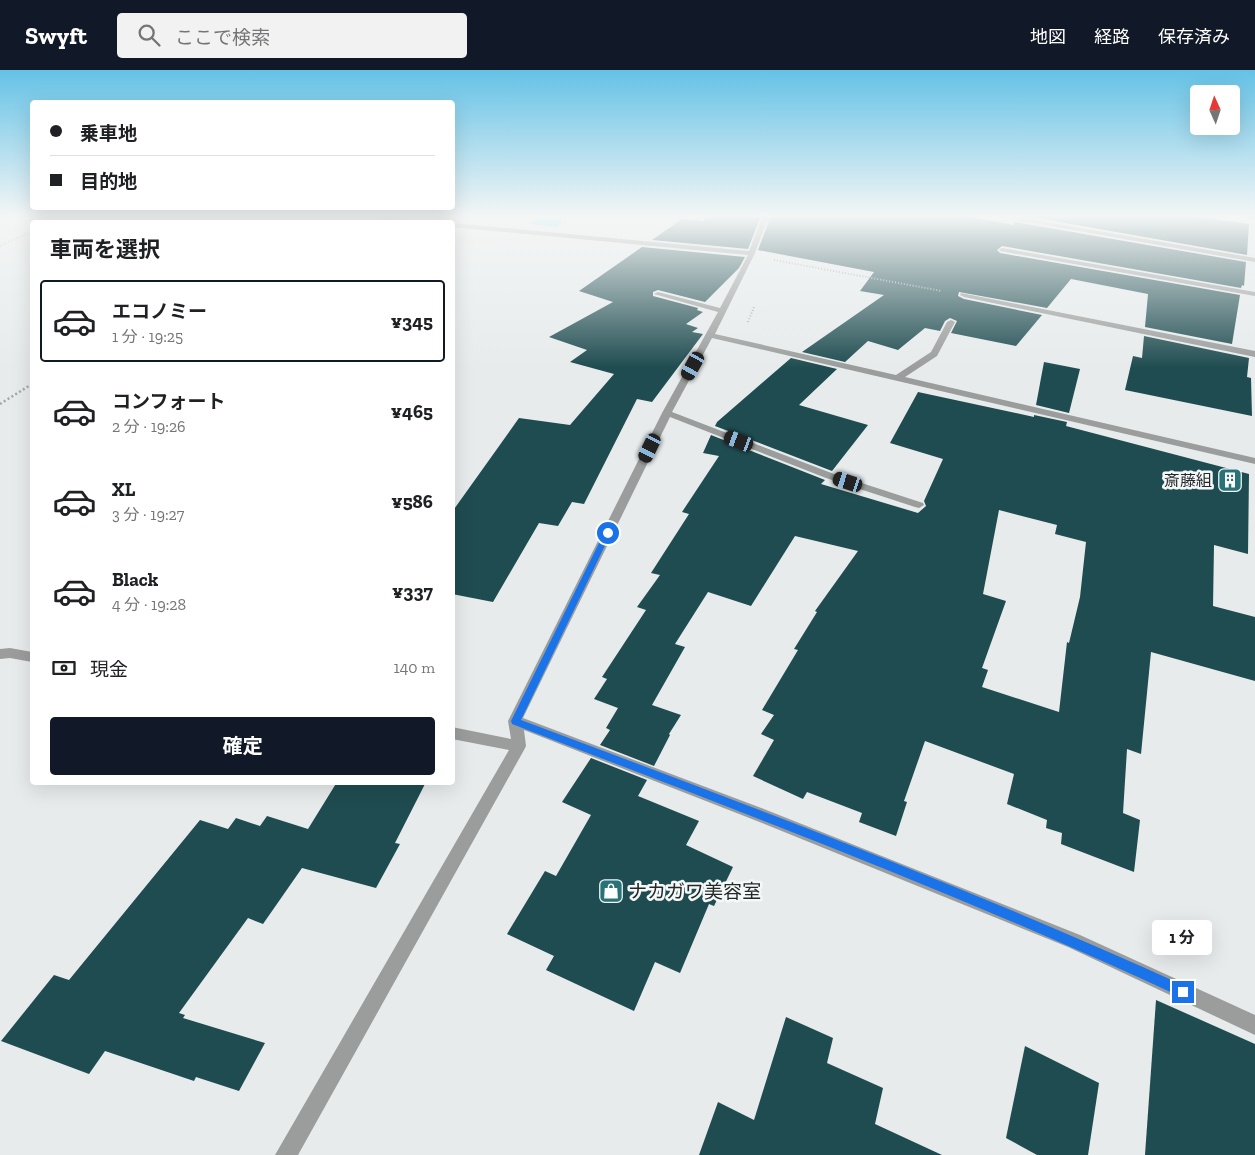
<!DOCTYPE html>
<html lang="ja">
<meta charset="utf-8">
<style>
:root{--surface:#fff;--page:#f2f2f2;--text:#202124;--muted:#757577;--line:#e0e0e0;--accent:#111827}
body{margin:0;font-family:"Zilla Slab","Noto Sans JP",serif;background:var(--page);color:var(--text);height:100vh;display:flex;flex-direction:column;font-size:19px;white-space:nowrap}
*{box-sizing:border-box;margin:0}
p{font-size:16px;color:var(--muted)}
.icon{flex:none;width:28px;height:28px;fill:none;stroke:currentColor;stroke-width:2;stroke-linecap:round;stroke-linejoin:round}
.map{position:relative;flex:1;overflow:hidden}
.panel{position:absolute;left:30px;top:150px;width:425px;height:565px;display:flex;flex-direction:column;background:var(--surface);border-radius:5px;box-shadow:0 5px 20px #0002}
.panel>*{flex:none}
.banner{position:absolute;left:30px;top:30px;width:425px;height:110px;border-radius:5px;box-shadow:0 5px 20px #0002;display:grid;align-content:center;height:110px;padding:0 20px;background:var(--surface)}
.needle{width:32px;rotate:357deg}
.controls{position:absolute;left:1190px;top:15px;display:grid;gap:10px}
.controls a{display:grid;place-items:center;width:50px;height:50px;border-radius:5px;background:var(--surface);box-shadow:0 5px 20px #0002;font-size:25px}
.end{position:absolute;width:22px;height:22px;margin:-11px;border:6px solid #1a73e8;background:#fff;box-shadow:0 0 0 2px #fff}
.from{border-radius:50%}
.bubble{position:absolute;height:35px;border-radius:5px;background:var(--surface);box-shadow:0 5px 20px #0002;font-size:16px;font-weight:700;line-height:35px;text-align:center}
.car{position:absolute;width:15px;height:30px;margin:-15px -8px;border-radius:6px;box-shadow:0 0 4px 1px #0007;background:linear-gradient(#222 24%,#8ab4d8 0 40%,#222 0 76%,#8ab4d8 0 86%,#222 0)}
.banner b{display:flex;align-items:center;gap:18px;height:48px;font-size:19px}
.banner b+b{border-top:1px solid var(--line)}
.banner i{width:12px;height:12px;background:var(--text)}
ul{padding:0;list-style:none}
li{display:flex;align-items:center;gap:15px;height:82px;margin:0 10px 8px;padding:0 10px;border:2px solid transparent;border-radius:5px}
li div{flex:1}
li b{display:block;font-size:19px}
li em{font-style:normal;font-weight:700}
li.active{border-color:var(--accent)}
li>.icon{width:45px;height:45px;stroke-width:1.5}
h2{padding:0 20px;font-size:22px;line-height:60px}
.pay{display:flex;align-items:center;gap:12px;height:55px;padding:0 20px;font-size:19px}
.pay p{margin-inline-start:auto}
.primary-button{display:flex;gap:10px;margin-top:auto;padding:10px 20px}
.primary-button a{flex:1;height:58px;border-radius:5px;background:var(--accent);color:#fff;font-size:20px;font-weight:700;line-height:58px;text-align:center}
header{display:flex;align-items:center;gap:30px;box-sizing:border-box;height:70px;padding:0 25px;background:var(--accent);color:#fff}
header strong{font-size:24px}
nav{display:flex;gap:28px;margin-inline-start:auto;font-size:18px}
.search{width:350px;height:45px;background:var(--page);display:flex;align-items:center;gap:12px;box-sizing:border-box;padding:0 18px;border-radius:5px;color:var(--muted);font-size:19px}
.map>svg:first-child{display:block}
.water{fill:#3fd8e4}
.building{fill:#1f4c50;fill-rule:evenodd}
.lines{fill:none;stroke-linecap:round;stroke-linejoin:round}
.path-far1{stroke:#a5a8a8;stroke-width:2;stroke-dasharray:1 2;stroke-linecap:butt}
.path{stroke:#a5a8a8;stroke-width:2.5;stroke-dasharray:2 2.5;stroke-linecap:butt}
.minor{fill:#9b9d9d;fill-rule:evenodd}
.route{fill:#1a73e8}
.labels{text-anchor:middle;stroke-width:5;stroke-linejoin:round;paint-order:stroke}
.poi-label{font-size:16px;fill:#262828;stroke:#f4f8f9;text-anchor:end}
.near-poi-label{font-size:19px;fill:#262828;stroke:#f4f8f9;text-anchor:start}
</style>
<header>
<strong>Swyft</strong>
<div class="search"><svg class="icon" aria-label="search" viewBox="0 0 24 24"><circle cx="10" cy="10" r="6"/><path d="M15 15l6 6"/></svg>ここで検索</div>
<nav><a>地図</a><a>経路</a><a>保存済み</a></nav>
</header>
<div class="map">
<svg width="1255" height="1085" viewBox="0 0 1255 1085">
<rect width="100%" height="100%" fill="#e7ebeb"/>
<polygon class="water" points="538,146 567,146 568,147 557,157 530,154"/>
<g class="building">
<polygon points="706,146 761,146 748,179 652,170 682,149 704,151"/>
<polygon points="771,146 964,146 1014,155 1014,152 1246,192 1244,216 1242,215 1241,218 1002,176 997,180 1000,183 1240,225 1232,274 1145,257 1148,224 1071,209 1047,238 959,222 958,226 964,229 1042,245 1016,276 951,263 957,251 950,248 945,251 940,261 925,258 898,280 868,271 845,292 802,282 884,225 860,221 874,202 758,180"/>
<polygon points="1025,146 1189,146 1249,154 1247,185"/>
<polygon points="642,177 745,187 739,198 705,232 658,220 653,222 653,226 698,238 697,240 703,242 686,254 698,258 692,262 703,264 652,332 637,329 584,434 572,432 558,456 539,453 493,532 452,524 452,442 519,348 570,355 614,304 570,292 587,280 549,267 613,232 579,221"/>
<polygon points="1144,266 1249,288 1247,307 1251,308 1252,346 1125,320 1133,286 1142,288"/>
<polygon points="791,288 837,299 799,335 868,355 832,401 715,356 717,352"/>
<polygon points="1044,292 1080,299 1069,343 1036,335"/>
<path d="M918,322L1034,347V345L1067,352L1066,356L1249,404L1248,484L1214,475L1213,536L1255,547V611L1151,582L1141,684L1127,679L1123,743L1140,750L1134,802L1061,774L1062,763L1046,758L1047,750L1007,734L1014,704L925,671L904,731L907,732L896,766L859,752L862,743L807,722L803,729L753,706L774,670L761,664L774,645L762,640L798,580L794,579L817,542L815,541L858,481L795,466L751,536L708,522L675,574L685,577L652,635L681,645L669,664L670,665L654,696L600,675L610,660L606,658L618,638L594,629L607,609L602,607L646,540L637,537L660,505L651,503L689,444L682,442L719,386L703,383L711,365L825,410L821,414L918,443L926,436L924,431L943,389L890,373ZM999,440L1057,455L1055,464L1086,472L1080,527L1069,573L1067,572L1059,642L982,617L988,600L982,598L1006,531L983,524Z"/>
<polygon points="591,688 647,710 638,726 699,751 686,775 733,797 714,836 709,834 680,903 655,892 634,941 546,900 554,886 507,864 545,801 556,806 591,745 562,732"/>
<polygon points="337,712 426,712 395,773 400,774 376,818 302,798 263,854 248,848 179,943 185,945 183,948 265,973 239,1021 196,1007 194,1011 105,981 89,1004 1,971 54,905 69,910 200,750 228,759 236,748 260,756 267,746 308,759"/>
<polygon points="1156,930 1255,974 1255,1085 1145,1085"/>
<polygon points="786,947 833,968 827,993 883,1018 875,1054 942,1085 699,1085 718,1032 754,1050"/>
<polygon points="1025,976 1099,1013 1088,1085 1037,1085 1006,1068"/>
</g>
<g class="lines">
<g class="path-far1">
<polyline points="52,152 65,146"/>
<polyline points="286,152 295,146"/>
<polyline points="0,176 32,161"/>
<polyline points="774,190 942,221"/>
<polyline points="748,252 754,237"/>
</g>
<polyline class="path" points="0,334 32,314"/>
<g class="minor">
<polygon points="355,146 384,146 426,152 408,152"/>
<polygon points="763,146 769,146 755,183 715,264 896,305 931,282 947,252 951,250 955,252 937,286 905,307 1255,388 1255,394 712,268 672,342 834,404 923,433 924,435 919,438 915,437 826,408 670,347 523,648 769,741 1080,865 1255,945 1255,965 1068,877 757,751 524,660 526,676 524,680 298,1085 275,1085 509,680 452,669 452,657 511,669 508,651 662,343 718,242 654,224 658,222 720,238 748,185 452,157 452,153 749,181"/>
<polygon points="994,146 1011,146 1255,188 1255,192"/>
<polygon points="1239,146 1255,146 1255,150"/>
<polygon points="1002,178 1255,222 1255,226 1000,181 999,180"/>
<polygon points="961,223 1255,281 1255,287 964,227 960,225"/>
<polygon points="10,578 32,582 32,592 10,588 0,589 0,579"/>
</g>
</g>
<linearGradient id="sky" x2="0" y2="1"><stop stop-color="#64c2e6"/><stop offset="0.49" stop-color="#f4f6f6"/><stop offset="1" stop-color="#f4f6f6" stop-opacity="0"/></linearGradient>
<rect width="1255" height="298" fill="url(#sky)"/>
<path class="route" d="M605,461L611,463L521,650C745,734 969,817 1187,917L1189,922L1187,926L1183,928L1179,926C961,824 736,740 512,654L511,651Z"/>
<defs>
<g id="building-square" transform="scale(1.25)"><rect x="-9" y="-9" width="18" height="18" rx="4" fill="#287278" stroke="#f4f8f9"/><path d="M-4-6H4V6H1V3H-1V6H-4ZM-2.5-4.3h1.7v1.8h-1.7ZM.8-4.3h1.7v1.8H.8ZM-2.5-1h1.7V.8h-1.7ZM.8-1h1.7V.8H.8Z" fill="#fff"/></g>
<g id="shop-square" transform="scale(1.25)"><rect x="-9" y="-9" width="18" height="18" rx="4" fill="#287278" stroke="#f4f8f9"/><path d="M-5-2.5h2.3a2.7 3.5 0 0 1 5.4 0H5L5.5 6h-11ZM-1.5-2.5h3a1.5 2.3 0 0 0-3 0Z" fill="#fff"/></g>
</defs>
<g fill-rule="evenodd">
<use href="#building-square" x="1230" y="410"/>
<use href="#shop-square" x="611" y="821"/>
</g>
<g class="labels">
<g class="poi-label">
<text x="1212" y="416">斎藤組</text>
</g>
<g class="near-poi-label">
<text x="628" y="828">ナカガワ美容室</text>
</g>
</g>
</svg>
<div class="controls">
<a><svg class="needle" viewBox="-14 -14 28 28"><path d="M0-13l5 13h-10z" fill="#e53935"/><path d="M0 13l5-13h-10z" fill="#757577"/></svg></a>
</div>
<i class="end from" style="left:608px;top:463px"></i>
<i class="end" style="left:1183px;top:922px"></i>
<div class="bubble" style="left:1152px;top:850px;width:60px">1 分</div>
<i class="car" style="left:693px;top:296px;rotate:209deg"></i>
<i class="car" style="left:739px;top:371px;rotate:291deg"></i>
<i class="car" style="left:650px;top:378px;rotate:206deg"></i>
<i class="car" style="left:848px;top:412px;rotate:288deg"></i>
<div class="banner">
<b><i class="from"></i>乗車地</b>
<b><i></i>目的地</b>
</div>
<section class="panel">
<h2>車両を選択</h2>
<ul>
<li class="active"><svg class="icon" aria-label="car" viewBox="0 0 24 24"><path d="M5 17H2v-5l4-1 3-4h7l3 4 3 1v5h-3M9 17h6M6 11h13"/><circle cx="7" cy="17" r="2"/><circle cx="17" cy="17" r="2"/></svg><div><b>エコノミー</b><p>1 分 · 19:25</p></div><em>¥345</em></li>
<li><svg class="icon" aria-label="car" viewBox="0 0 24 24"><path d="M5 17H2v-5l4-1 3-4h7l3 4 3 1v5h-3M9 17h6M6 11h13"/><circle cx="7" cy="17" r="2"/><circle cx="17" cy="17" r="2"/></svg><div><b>コンフォート</b><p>2 分 · 19:26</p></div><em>¥465</em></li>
<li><svg class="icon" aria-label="car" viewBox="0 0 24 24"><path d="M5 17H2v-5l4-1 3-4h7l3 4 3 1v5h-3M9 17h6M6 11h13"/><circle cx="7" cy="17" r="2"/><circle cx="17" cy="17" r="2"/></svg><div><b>XL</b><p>3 分 · 19:27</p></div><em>¥586</em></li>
<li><svg class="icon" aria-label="car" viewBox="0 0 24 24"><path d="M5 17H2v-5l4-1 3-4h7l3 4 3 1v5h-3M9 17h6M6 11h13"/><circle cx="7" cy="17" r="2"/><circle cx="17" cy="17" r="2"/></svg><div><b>Black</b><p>4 分 · 19:28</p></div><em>¥337</em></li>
</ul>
<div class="pay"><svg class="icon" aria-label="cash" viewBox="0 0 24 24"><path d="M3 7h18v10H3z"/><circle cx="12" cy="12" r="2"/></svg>現金<p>140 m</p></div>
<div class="primary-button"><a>確定</a></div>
</section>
</div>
